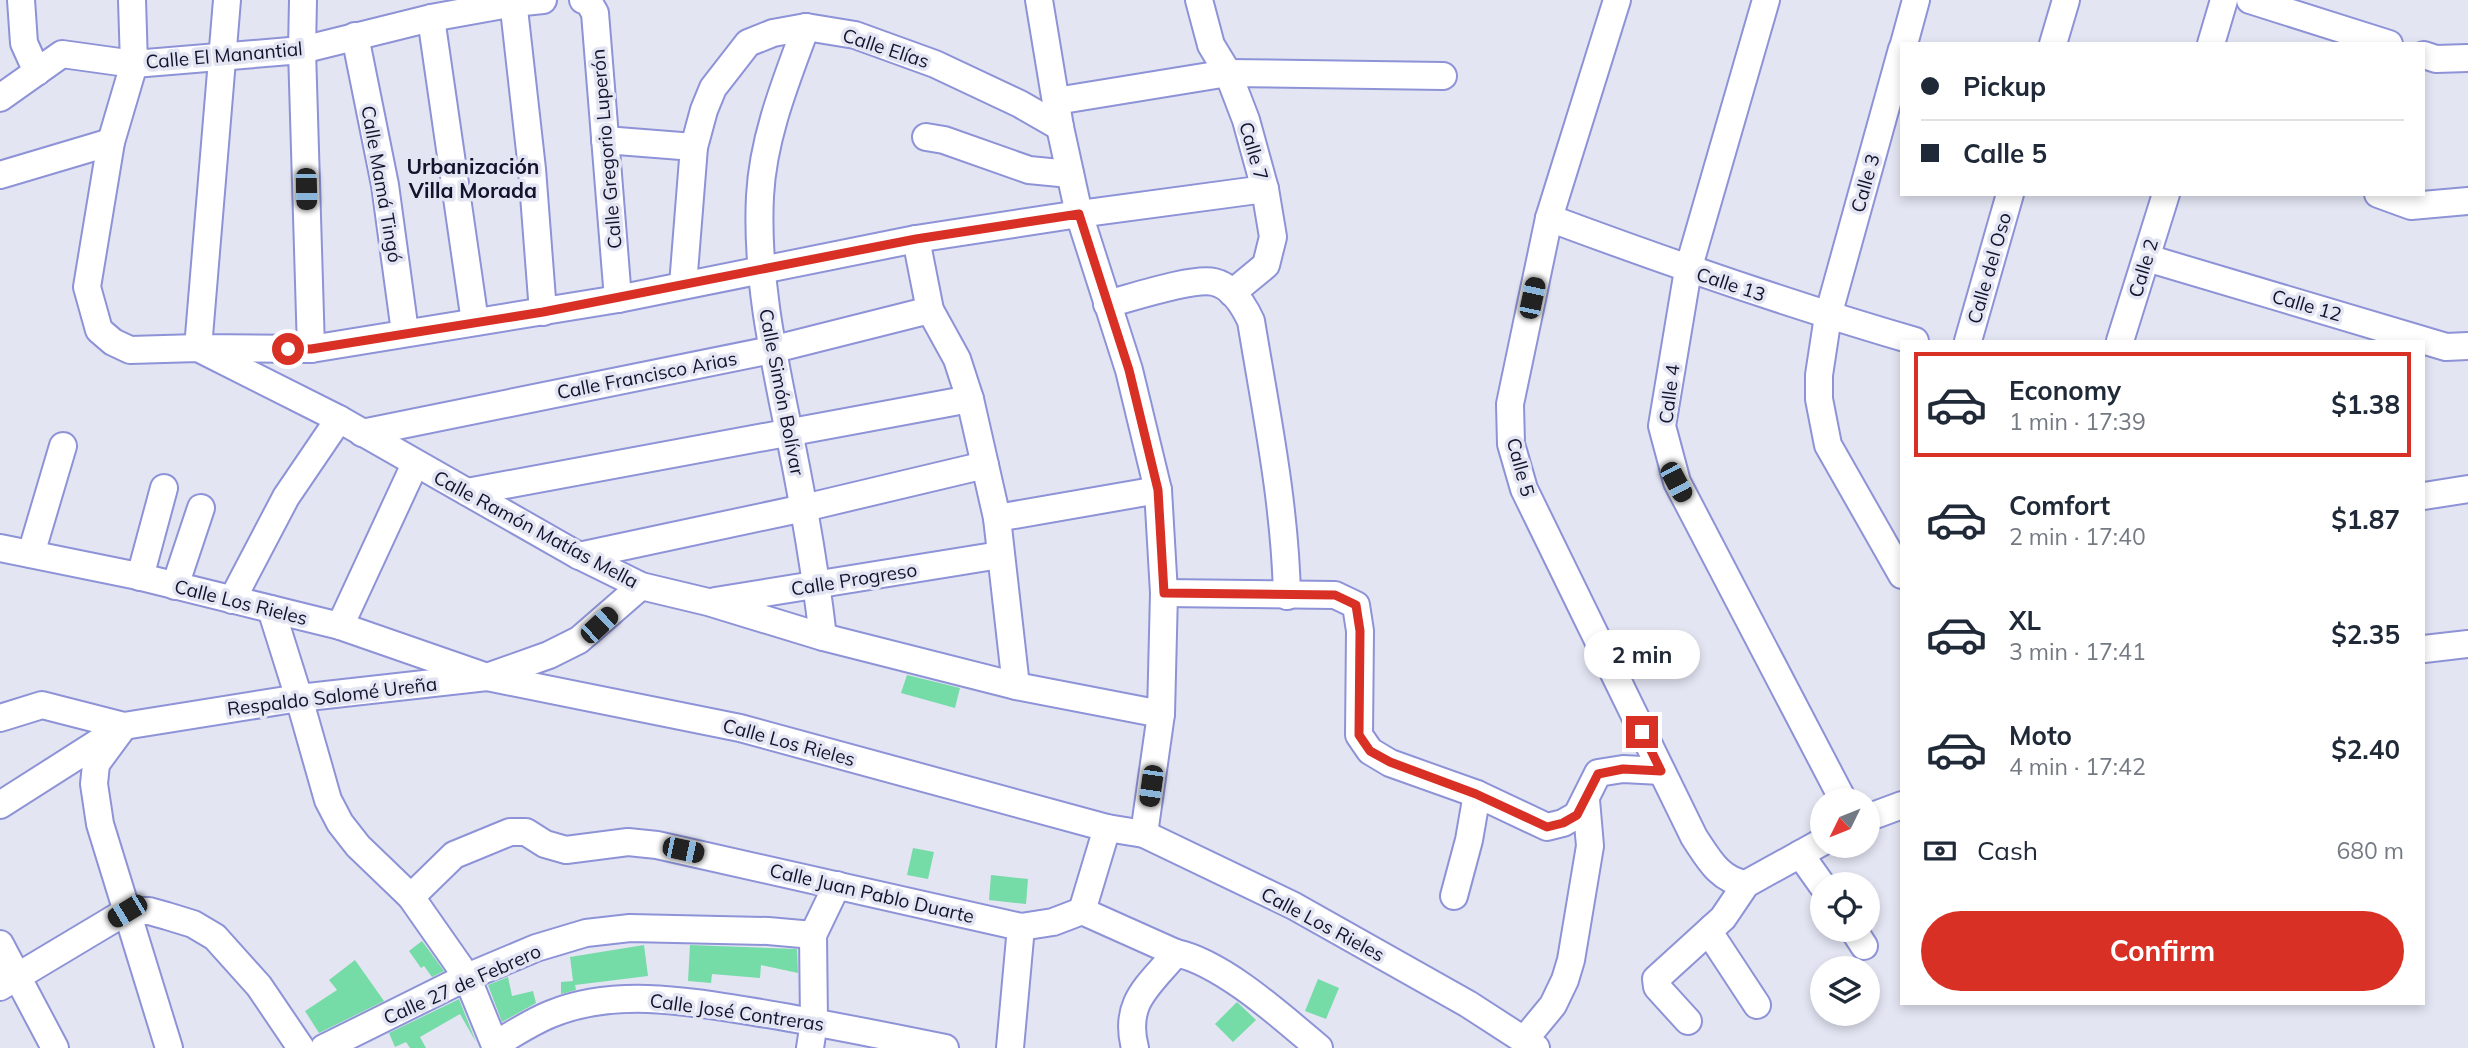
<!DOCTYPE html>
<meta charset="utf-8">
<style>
:root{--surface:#fff;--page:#f2f2f3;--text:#1f2937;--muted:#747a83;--line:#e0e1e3;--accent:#d93025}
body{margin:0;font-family:Mulish,sans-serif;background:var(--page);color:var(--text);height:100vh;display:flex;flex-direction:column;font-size:26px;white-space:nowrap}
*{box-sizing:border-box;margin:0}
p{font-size:23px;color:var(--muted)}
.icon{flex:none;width:38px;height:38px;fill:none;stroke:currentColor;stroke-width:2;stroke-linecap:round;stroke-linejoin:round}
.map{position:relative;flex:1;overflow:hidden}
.side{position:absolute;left:1900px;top:340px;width:525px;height:665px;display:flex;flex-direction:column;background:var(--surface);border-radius:0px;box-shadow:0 4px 10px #0003}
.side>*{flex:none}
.banner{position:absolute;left:1900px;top:42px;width:525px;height:154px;border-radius:0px;box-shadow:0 4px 10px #0003;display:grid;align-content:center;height:154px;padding:0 21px;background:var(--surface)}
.needle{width:46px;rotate:227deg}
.fabs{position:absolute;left:1810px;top:788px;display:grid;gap:14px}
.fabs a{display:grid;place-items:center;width:70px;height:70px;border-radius:50%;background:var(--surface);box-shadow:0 4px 10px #0003;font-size:35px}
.end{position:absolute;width:32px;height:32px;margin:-16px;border:9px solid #d93025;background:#fff;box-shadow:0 0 0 4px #fff}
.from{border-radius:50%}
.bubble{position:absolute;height:49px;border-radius:24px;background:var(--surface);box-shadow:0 4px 10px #0003;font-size:23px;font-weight:700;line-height:49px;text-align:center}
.car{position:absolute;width:21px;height:42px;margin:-21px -10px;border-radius:9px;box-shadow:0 0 5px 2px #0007;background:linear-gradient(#222 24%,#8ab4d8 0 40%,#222 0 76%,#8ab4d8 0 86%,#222 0)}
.banner b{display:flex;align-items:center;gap:24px;height:66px;font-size:26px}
.banner b+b{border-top:2px solid var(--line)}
.banner i{width:18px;height:18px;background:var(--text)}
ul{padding:12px 0 0;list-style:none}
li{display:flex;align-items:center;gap:21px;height:105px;margin:0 14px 10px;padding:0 7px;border:4px solid transparent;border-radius:0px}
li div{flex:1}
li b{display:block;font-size:26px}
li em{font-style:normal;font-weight:700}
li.current{border-color:var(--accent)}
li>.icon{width:63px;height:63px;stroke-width:1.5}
.pay{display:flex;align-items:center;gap:18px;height:77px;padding:0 21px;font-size:26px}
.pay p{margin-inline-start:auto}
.action{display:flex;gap:14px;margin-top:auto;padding:14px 21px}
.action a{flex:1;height:80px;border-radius:42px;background:var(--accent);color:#fff;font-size:28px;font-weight:700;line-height:80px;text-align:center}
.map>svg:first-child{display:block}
.building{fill:#75dba7}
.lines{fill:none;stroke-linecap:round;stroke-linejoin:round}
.minor-casing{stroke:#8d93d6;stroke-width:30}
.minor{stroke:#fff;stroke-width:26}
.route{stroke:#d93025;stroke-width:9}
.labels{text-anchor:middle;stroke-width:7;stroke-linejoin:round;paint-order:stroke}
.street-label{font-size:19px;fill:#12132c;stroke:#e3e5f3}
.neighbourhood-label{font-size:21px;font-weight:bold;fill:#12132c;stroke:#e3e5f3}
</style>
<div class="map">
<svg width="2468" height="1048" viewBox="0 0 2468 1048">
<rect width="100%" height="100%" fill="#e3e5f3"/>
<g class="building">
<polygon points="907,675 960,688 955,708 901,693"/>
<polygon points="913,848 934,852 928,879 907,875"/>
<polygon points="991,875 1028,879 1026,904 989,900"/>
<polygon points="422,941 444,971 432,977 424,966 421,968 409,951"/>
<polygon points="644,945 648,976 575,985 576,990 561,994 561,982 573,981 570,957"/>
<polygon points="690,945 797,949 798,973 761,965 760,978 712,974 711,983 688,981"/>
<polygon points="355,960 384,1001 319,1033 305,1011 337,990 329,980"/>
<polygon points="508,977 512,996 533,991 536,1003 502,1022 488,985"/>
<polygon points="1318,979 1339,988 1326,1019 1305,1011"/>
<polygon points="459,999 476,1042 460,1014 420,1037 426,1048 410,1048 406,1042 395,1047 389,1033"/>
<polygon points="1237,1002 1256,1020 1233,1042 1215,1024"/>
</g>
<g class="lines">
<g class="minor-casing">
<g id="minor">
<polyline points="21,0 24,43 37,72"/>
<polyline points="132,0 134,64 111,142 87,287 99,330 113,342 130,350 198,348 339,419 574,553 641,586 708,602 823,637 1016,686 1161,714"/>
<polyline points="227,0 198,348 311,349 618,299 916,239 1079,214 1265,189"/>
<polyline points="303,0 302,50 311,349"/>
<polyline points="513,0 532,169 543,312"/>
<polyline points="583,0 588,1 595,13 618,299"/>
<polyline points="1039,0 1060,127 1079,214 1129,370 1158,490 1164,593 1161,714 1144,834"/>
<polyline points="1199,0 1211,45 1228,73 1246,120 1265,189 1273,237 1266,265 1232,293"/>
<path d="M1617,0L1549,218L1510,404L1511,444L1524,489L1694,837C1708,858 1719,880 1746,884"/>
<polyline points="1766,0 1688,270 1662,426 1677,482 1843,800"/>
<polyline points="2250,0 2389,44"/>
<polyline points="431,18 475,322"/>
<path d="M806,27C786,81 763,137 760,196C756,276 773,354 789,432C803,500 815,568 823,637"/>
<polyline points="355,36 385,185 405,332"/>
<polyline points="1904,44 1916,0"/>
<polyline points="2053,44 2066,0"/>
<polyline points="2211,44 2224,0"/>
<polyline points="1902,49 1828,316 1819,375 1819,399 1828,445 1902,575"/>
<polyline points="2424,55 2436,59 2468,58"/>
<polyline points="0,98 62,54 134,64 302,50 431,18 514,3 543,0"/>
<polyline points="1056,101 1228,73 1443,76"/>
<polyline points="926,137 944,140 1029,170 1070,174"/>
<polyline points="605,140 694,147"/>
<polyline points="0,175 111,142"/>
<polyline points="2378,194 2411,206 2468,201"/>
<path d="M1549,218C1670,263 1791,305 1915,341"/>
<polyline points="916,239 930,310 957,359 970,399 997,518 1016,686"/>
<polyline points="2147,258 2446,347 2468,346"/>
<polyline points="683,285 694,147 704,110 713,88 748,43 773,33 806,27 855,35 935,64 1020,104 1060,127"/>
<path d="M1107,304C1131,298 1193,277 1214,282C1232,286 1244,306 1251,321C1266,412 1285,503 1287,596"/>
<polyline points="1968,341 2010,194"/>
<polyline points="2120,341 2166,194"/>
<polyline points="362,433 771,350 930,310"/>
<polyline points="467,492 970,399"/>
<polyline points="2424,496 2468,489"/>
<polyline points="997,518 1158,490"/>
<polyline points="0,548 133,575 340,626 487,677 740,728 1107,828 1144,834 1294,906 1468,1004 1536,1048"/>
<polyline points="31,554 63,446"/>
<polyline points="579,556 804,508 985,465"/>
<polyline points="140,577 164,488"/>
<polyline points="175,586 201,508"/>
<polyline points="1164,593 1335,595 1356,605 1360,631 1359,735 1370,751 1390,763 1477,794 1547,827 1563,823 1577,815 1598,773 1623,769 1661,771"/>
<polyline points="232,600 286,497 339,419"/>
<polyline points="715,601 1000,555"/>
<polyline points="271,609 299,698 328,800 340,823 358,846 411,897 467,977 496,1048"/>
<polyline points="340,626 415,464"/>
<polyline points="2424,649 2468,644"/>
<polyline points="0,718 42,705 124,726 299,698 487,677 549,655 579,640 641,586"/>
<polyline points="124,726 96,764 94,784 100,824 169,1048"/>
<polyline points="0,805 110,735"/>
<polyline points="1867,818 1902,805"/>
<polyline points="1800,854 1822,885"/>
<polyline points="1454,896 1469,840 1477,794"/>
<path d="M411,897L454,855L510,832H526L545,844L566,850L628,842L657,845L1021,927L1053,922L1082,911L1176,953C1223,963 1282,1017 1319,1048"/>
<polyline points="1082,911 1107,828"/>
<polyline points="1853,929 1864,946"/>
<polyline points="0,944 55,1048"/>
<polyline points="0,987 127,911 149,911 167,916 193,924 215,937 259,986 301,1048"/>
<polyline points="1757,1005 1713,938 1712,928 1723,918 1746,884 1822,842"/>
<polyline points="1688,1021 1657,987 1656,979 1712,928"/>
<polyline points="1525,1039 1553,1005 1565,980 1571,960 1590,846 1586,800"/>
<path d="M495,1045C513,1034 531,1022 551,1014C619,986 697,1003 767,1014C827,1024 886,1036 945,1048"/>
<polyline points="324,1048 467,977 536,948 586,933 630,928 768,931 813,935"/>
<polyline points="810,1048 814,1022 813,935 837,885"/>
<polyline points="1010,1048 1021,927"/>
<path d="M1135,1048C1123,1002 1149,986 1176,953"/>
</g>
</g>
<use href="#minor" class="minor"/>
</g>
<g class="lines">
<polyline class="route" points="288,349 311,349 543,312 916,239 1079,214 1129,370 1158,490 1164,593 1335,595 1356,605 1360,631 1359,735 1370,751 1390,762 1476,794 1547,827 1563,823 1577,815 1598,774 1623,769 1661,771 1642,732"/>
</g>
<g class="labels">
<g class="street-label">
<text transform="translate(886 48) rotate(18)" y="7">Calle Elías</text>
<text transform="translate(224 55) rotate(-5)" y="7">Calle El Manantial</text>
<text transform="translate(606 149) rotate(-95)" y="7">Calle Gregorio Luperón</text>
<text transform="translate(1254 151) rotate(74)" y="7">Calle 7</text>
<text transform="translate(1865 183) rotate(-74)" y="7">Calle 3</text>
<text transform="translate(382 184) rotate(80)" y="7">Calle Mamá Tingó</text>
<text transform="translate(1989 268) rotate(-74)" y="7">Calle del Oso</text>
<text transform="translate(2143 268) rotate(-73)" y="7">Calle 2</text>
<text transform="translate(1731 284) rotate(18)" y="7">Calle 13</text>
<text transform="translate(2307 305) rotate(16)" y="7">Calle 12</text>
<text transform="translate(647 375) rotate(-11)" y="7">Calle Francisco Arias</text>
<text transform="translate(782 392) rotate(79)" y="7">Calle Simón Bolívar</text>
<text transform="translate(1669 394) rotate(-83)" y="7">Calle 4</text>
<text transform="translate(1521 467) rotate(75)" y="7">Calle 5</text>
<text transform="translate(536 529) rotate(28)" y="7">Calle Ramón Matías Mella</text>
<text transform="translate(854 579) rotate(-9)" y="7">Calle Progreso</text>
<text transform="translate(241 602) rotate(14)" y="7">Calle Los Rieles</text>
<text transform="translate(332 696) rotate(-7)" y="7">Respaldo Salomé Ureña</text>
<text transform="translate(789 742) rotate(15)" y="7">Calle Los Rieles</text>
<text transform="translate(872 893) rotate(13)" y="7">Calle Juan Pablo Duarte</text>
<text transform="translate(1323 924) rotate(28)" y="7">Calle Los Rieles</text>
<text transform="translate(462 984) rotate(-24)" y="7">Calle 27 de Febrero</text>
<text transform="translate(737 1012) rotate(8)" y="7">Calle José Contreras</text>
</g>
<g class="neighbourhood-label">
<text x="473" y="174">Urbanización<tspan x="473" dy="24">Villa Morada</tspan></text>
</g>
</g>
</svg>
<div class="fabs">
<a><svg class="needle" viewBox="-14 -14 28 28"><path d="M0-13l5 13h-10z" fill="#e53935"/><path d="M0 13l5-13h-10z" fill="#747a83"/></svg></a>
<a><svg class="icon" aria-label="locate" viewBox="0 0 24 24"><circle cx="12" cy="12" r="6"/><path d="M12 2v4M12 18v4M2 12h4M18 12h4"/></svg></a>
<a><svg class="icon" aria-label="layers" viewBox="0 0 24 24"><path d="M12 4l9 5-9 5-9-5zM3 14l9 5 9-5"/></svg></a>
</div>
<i class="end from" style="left:288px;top:349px"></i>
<i class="end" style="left:1642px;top:732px"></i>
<div class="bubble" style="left:1584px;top:630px;width:116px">2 min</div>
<i class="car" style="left:306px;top:189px;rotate:179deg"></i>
<i class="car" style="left:1532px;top:298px;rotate:12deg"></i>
<i class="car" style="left:1676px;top:482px;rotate:152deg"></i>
<i class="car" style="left:599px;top:625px;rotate:47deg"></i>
<i class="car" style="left:1151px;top:786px;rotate:188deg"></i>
<i class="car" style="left:683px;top:850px;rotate:102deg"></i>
<i class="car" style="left:127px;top:911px;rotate:239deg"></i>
<div class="banner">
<b><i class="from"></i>Pickup</b>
<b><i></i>Calle 5</b>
</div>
<section class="side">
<ul>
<li class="current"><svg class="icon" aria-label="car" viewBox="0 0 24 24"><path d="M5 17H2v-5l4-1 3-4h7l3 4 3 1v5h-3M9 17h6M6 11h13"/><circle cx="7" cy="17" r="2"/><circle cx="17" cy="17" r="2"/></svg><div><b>Economy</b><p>1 min · 17:39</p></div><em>$1.38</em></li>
<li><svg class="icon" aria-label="car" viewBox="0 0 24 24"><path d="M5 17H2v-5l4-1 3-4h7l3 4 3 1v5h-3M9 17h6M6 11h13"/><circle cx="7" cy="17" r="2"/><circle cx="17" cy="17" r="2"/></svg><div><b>Comfort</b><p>2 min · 17:40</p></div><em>$1.87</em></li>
<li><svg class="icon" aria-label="car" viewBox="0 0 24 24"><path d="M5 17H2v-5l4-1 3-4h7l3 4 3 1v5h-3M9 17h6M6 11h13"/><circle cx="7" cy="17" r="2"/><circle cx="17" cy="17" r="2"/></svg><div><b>XL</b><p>3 min · 17:41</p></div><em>$2.35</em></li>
<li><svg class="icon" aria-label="car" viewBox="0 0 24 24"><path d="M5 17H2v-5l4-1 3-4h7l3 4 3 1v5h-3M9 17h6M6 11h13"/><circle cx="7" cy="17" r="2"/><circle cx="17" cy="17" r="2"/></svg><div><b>Moto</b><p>4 min · 17:42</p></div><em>$2.40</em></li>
</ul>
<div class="pay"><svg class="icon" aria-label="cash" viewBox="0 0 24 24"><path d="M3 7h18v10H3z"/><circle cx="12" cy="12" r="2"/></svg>Cash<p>680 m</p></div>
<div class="action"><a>Confirm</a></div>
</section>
</div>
